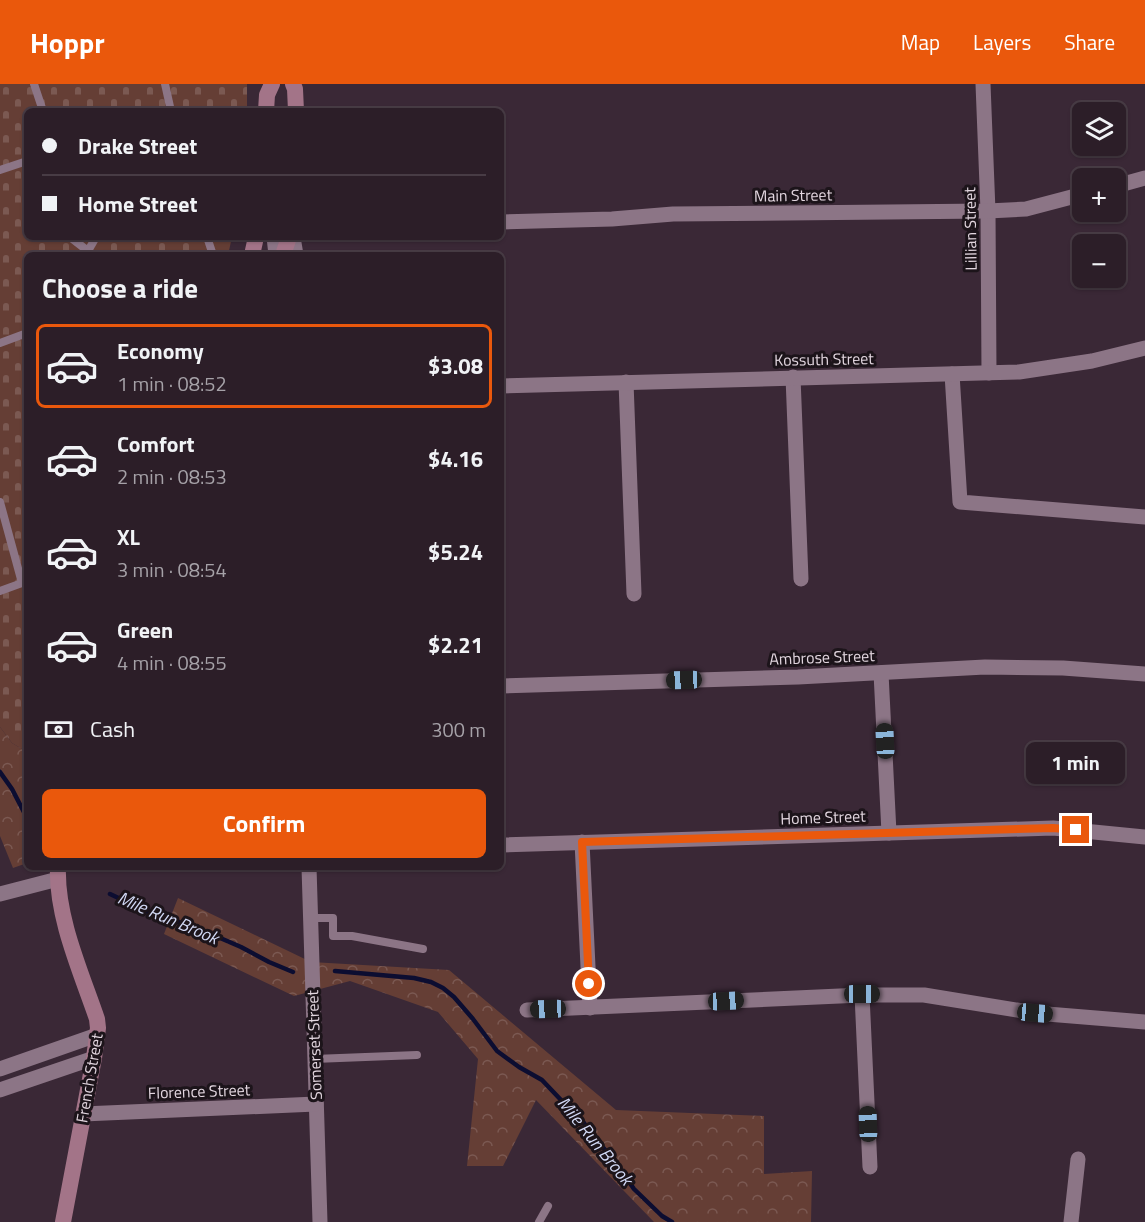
<!DOCTYPE html>
<meta charset="utf-8">
<style>
:root{--surface:#2c1e28;--page:#342730;--text:#f1f3f6;--muted:#a6a2a8;--line:#483c45;--accent:#ea580c}
body{margin:0;font-family:"Titillium Web",sans-serif;background:var(--page);color:var(--text);height:100vh;display:flex;flex-direction:column;font-size:22px;white-space:nowrap}
*{box-sizing:border-box;margin:0}
p{font-size:20px;color:var(--muted)}
.icon{flex:none;width:33px;height:33px;fill:none;stroke:currentColor;stroke-width:2;stroke-linecap:round;stroke-linejoin:round}
.map{position:relative;flex:1;overflow:hidden}
.details{position:absolute;left:24px;top:168px;width:480px;height:618px;display:flex;flex-direction:column;background:var(--surface);border-radius:9px;box-shadow:0 2px 4px #0004,0 0 0 2px var(--line)}
.details>*{flex:none}
.hud{position:absolute;left:24px;top:24px;width:480px;height:132px;border-radius:9px;box-shadow:0 2px 4px #0004,0 0 0 2px var(--line);display:grid;align-content:center;height:132px;padding:0 18px;background:var(--surface)}
.tools{position:absolute;left:1072px;top:18px;display:grid;gap:12px}
.tools a{display:grid;place-items:center;width:54px;height:54px;border-radius:9px;background:var(--surface);box-shadow:0 2px 4px #0004,0 0 0 2px var(--line);font-size:30px}
.end{position:absolute;width:27px;height:27px;margin:-14px;border:8px solid #ea580c;background:#fff;box-shadow:0 0 0 3px #fff}
.from{border-radius:50%}
.bubble{position:absolute;height:42px;border-radius:9px;background:var(--surface);box-shadow:0 2px 4px #0004,0 0 0 2px var(--line);font-size:20px;font-weight:700;line-height:42px;text-align:center}
.car{position:absolute;width:18px;height:36px;margin:-18px -9px;border-radius:8px;box-shadow:0 0 4px 2px #0007;background:linear-gradient(#222 24%,#8ab4d8 0 40%,#222 0 76%,#8ab4d8 0 86%,#222 0)}
.hud b{display:flex;align-items:center;gap:21px;height:57px;font-size:22px}
.hud b+b{border-top:2px solid var(--line)}
.hud i{width:15px;height:15px;background:var(--text)}
ul{padding:0;list-style:none}
li{display:flex;align-items:center;gap:18px;height:84px;margin:0 12px 9px;padding:0 6px;border:3px solid transparent;border-radius:9px}
li div{flex:1}
li b{display:block;font-size:22px}
li em{font-style:normal;font-weight:700}
li.selected{border-color:var(--accent)}
li>.icon{width:54px;height:54px;stroke-width:1.5}
h2{padding:0 18px;font-size:27px;line-height:72px}
.pay{display:flex;align-items:center;gap:15px;height:66px;padding:0 18px;font-size:22px}
.pay p{margin-inline-start:auto}
.primary-button{display:flex;gap:12px;margin-top:auto;padding:12px 18px}
.primary-button a{flex:1;height:69px;border-radius:9px;background:var(--accent);color:#fff;font-size:24px;font-weight:700;line-height:69px;text-align:center}
header{display:flex;align-items:center;gap:36px;box-sizing:border-box;height:84px;padding:0 30px;background:var(--accent);color:#fff}
header strong{font-size:28px}
nav{display:flex;gap:33px;margin-inline-start:auto;font-size:21px}
.map>svg:first-child{display:block}
.forest{fill:url(#forest-crowns)}
.cemetery{fill:url(#cemetery-stones)}
.lines{fill:none;stroke-linecap:round;stroke-linejoin:round}
.stream{stroke:#0c0d31;stroke-width:4.5}
.service{stroke:#8c7586;stroke-width:8}
.minor{stroke:#8c7586;stroke-width:15}
.secondary{stroke:#a37488;stroke-width:16}
.route{stroke:#ea580c;stroke-width:8}
.labels{text-anchor:middle;stroke-width:6;stroke-linejoin:round;paint-order:stroke}
.street-label{font-size:16px;fill:#e2d6df;stroke:#1c141a}
.water-label{font-size:18px;font-style:italic;fill:#d2d9f5;stroke:#1c141a}
</style>
<header>
<strong>Hoppr</strong>
<nav><a>Map</a><a>Layers</a><a>Share</a></nav>
</header>
<div class="map">
<svg width="1145" height="1138" viewBox="0 0 1145 1138">
<defs>
<pattern id="forest-crowns" width="20" height="18" patternUnits="userSpaceOnUse" patternTransform="scale(1.5)"><rect width="20" height="18" fill="#653e35"/><path d="M2 6a3 3 0 1 1 6 0M12 15a3 3 0 1 1 6 0" fill="none" stroke="#7b5952"/></pattern>
<pattern id="cemetery-stones" width="16" height="16" patternUnits="userSpaceOnUse" patternTransform="scale(1.5)"><rect width="16" height="16" fill="#653e35"/><path d="M2 7V4a2 2 0 0 1 4 0v3zM10 15v-3a2 2 0 0 1 4 0v3z" fill="#7b5952"/></pattern>
</defs>
<rect width="100%" height="100%" fill="#3a2836"/>
<g class="forest">
<polygon points="0,643 12,659 27,668 27,779 13,784 0,752"/>
<polygon points="178,814 311,878 449,886 616,1026 764,1032 764,1090 812,1087 811,1138 654,1138 536,1016 503,1082 467,1082 478,975 438,928 350,897 294,912 164,850"/>
</g>
<polygon class="cemetery" points="0,0 247,0 247,27 27,27 27,153 232,153 228,171 27,171 27,668 12,659 0,643"/>
<g class="lines">
<g class="stream">
<polyline points="0,688 12,705 27,734"/>
<polyline points="110,810 146,827 204,847 241,863 269,878 293,888"/>
<polyline points="335,887 414,894 431,898 443,904 454,913 473,935 497,967 519,983 542,996 561,1016 575,1027 596,1055 615,1078 634,1105 662,1132 672,1138"/>
</g>
<g class="service">
<polyline points="34,0 43,27"/>
<polyline points="165,0 171,27"/>
<polyline points="0,86 27,77"/>
<polyline points="70,153 88,167 90,171"/>
<polyline points="207,153 213,171"/>
<polyline points="88,167 96,153"/>
<polyline points="0,259 27,249"/>
<polyline points="0,418 22,499 27,497"/>
<polyline points="0,507 22,499"/>
<polyline points="311,834 333,834 333,852 352,852 423,865"/>
<polyline points="314,975 417,971"/>
<polyline points="539,1138 548,1122"/>
</g>
<g class="minor">
<polyline points="983,0 988,127 989,289"/>
<polyline points="1116,102 1145,94"/>
<polyline points="501,138 612,135 673,130 988,127 1026,125 1083,110"/>
<polyline points="274,153 276,171"/>
<polyline points="293,153 296,171"/>
<polyline points="952,290 960,418 1145,433"/>
<polyline points="793,293 801,495"/>
<polyline points="626,298 634,510"/>
<polyline points="501,302 1019,288 1092,277 1145,264"/>
<polyline points="881,589 889,749"/>
<polyline points="501,602 798,593 985,583 1063,584 1145,590"/>
<polyline points="582,758 590,924"/>
<polyline points="501,761 1053,744 1145,753"/>
<polyline points="309,783 320,1138"/>
<polyline points="0,810 58,795"/>
<polyline points="862,911 870,1083"/>
<polyline points="527,926 862,911 924,911 1035,929 1145,938"/>
<polyline points="0,985 97,951"/>
<polyline points="0,1006 94,974"/>
<polyline points="83,1030 316,1020"/>
<polyline points="1071,1138 1078,1075"/>
</g>
<g class="secondary">
<polyline points="293,0 295,5 296,27"/>
<polyline points="266,27 267,11 272,0"/>
<polyline points="252,171 256,153"/>
<polyline points="283,171 289,153"/>
<path d="M58,783C56,833 81,888 97,935L98,944L94,974L63,1138"/>
</g>
</g>
<g class="lines">
<polyline class="route" points="589,900 582,758 1053,744 1076,746"/>
</g>
<g class="labels">
<g class="street-label">
<text transform="translate(793 111) rotate(-1)" y="6">Main Street</text>
<text transform="translate(970 145) rotate(-91)" y="6">Lillian Street</text>
<text transform="translate(824 275) rotate(-1)" y="6">Kossuth Street</text>
<text transform="translate(822 573) rotate(-2)" y="6">Ambrose Street</text>
<text transform="translate(823 733) rotate(-2)" y="6">Home Street</text>
<text transform="translate(314 961) rotate(-92)" y="6">Somerset Street</text>
<text transform="translate(89 994) rotate(-80)" y="6">French Street</text>
<text transform="translate(199 1007) rotate(-2)" y="6">Florence Street</text>
</g>
<g class="water-label">
<text transform="translate(168 834) rotate(23)" y="6">Mile Run Brook</text>
<text transform="translate(595 1057) rotate(51)" y="6">Mile Run Brook</text>
</g>
</g>
</svg>
<div class="tools">
<a><svg class="icon" aria-label="layers" viewBox="0 0 24 24"><path d="M12 4l9 5-9 5-9-5zM3 14l9 5 9-5"/></svg></a>
<a>+</a>
<a>−</a>
</div>
<i class="end from" style="left:589px;top:900px"></i>
<i class="end" style="left:1076px;top:746px"></i>
<div class="bubble" style="left:1026px;top:658px;width:99px">1 min</div>
<i class="car" style="left:684px;top:596px;rotate:268deg"></i>
<i class="car" style="left:885px;top:657px;rotate:357deg"></i>
<i class="car" style="left:862px;top:910px;rotate:90deg"></i>
<i class="car" style="left:726px;top:917px;rotate:87deg"></i>
<i class="car" style="left:548px;top:925px;rotate:268deg"></i>
<i class="car" style="left:1035px;top:929px;rotate:95deg"></i>
<i class="car" style="left:868px;top:1040px;rotate:358deg"></i>
<div class="hud">
<b><i class="from"></i>Drake Street</b>
<b><i></i>Home Street</b>
</div>
<section class="details">
<h2>Choose a ride</h2>
<ul>
<li class="selected"><svg class="icon" aria-label="car" viewBox="0 0 24 24"><path d="M5 17H2v-5l4-1 3-4h7l3 4 3 1v5h-3M9 17h6M6 11h13"/><circle cx="7" cy="17" r="2"/><circle cx="17" cy="17" r="2"/></svg><div><b>Economy</b><p>1 min · 08:52</p></div><em>$3.08</em></li>
<li><svg class="icon" aria-label="car" viewBox="0 0 24 24"><path d="M5 17H2v-5l4-1 3-4h7l3 4 3 1v5h-3M9 17h6M6 11h13"/><circle cx="7" cy="17" r="2"/><circle cx="17" cy="17" r="2"/></svg><div><b>Comfort</b><p>2 min · 08:53</p></div><em>$4.16</em></li>
<li><svg class="icon" aria-label="car" viewBox="0 0 24 24"><path d="M5 17H2v-5l4-1 3-4h7l3 4 3 1v5h-3M9 17h6M6 11h13"/><circle cx="7" cy="17" r="2"/><circle cx="17" cy="17" r="2"/></svg><div><b>XL</b><p>3 min · 08:54</p></div><em>$5.24</em></li>
<li><svg class="icon" aria-label="car" viewBox="0 0 24 24"><path d="M5 17H2v-5l4-1 3-4h7l3 4 3 1v5h-3M9 17h6M6 11h13"/><circle cx="7" cy="17" r="2"/><circle cx="17" cy="17" r="2"/></svg><div><b>Green</b><p>4 min · 08:55</p></div><em>$2.21</em></li>
</ul>
<div class="pay"><svg class="icon" aria-label="cash" viewBox="0 0 24 24"><path d="M3 7h18v10H3z"/><circle cx="12" cy="12" r="2"/></svg>Cash<p>300 m</p></div>
<div class="primary-button"><a>Confirm</a></div>
</section>
</div>
